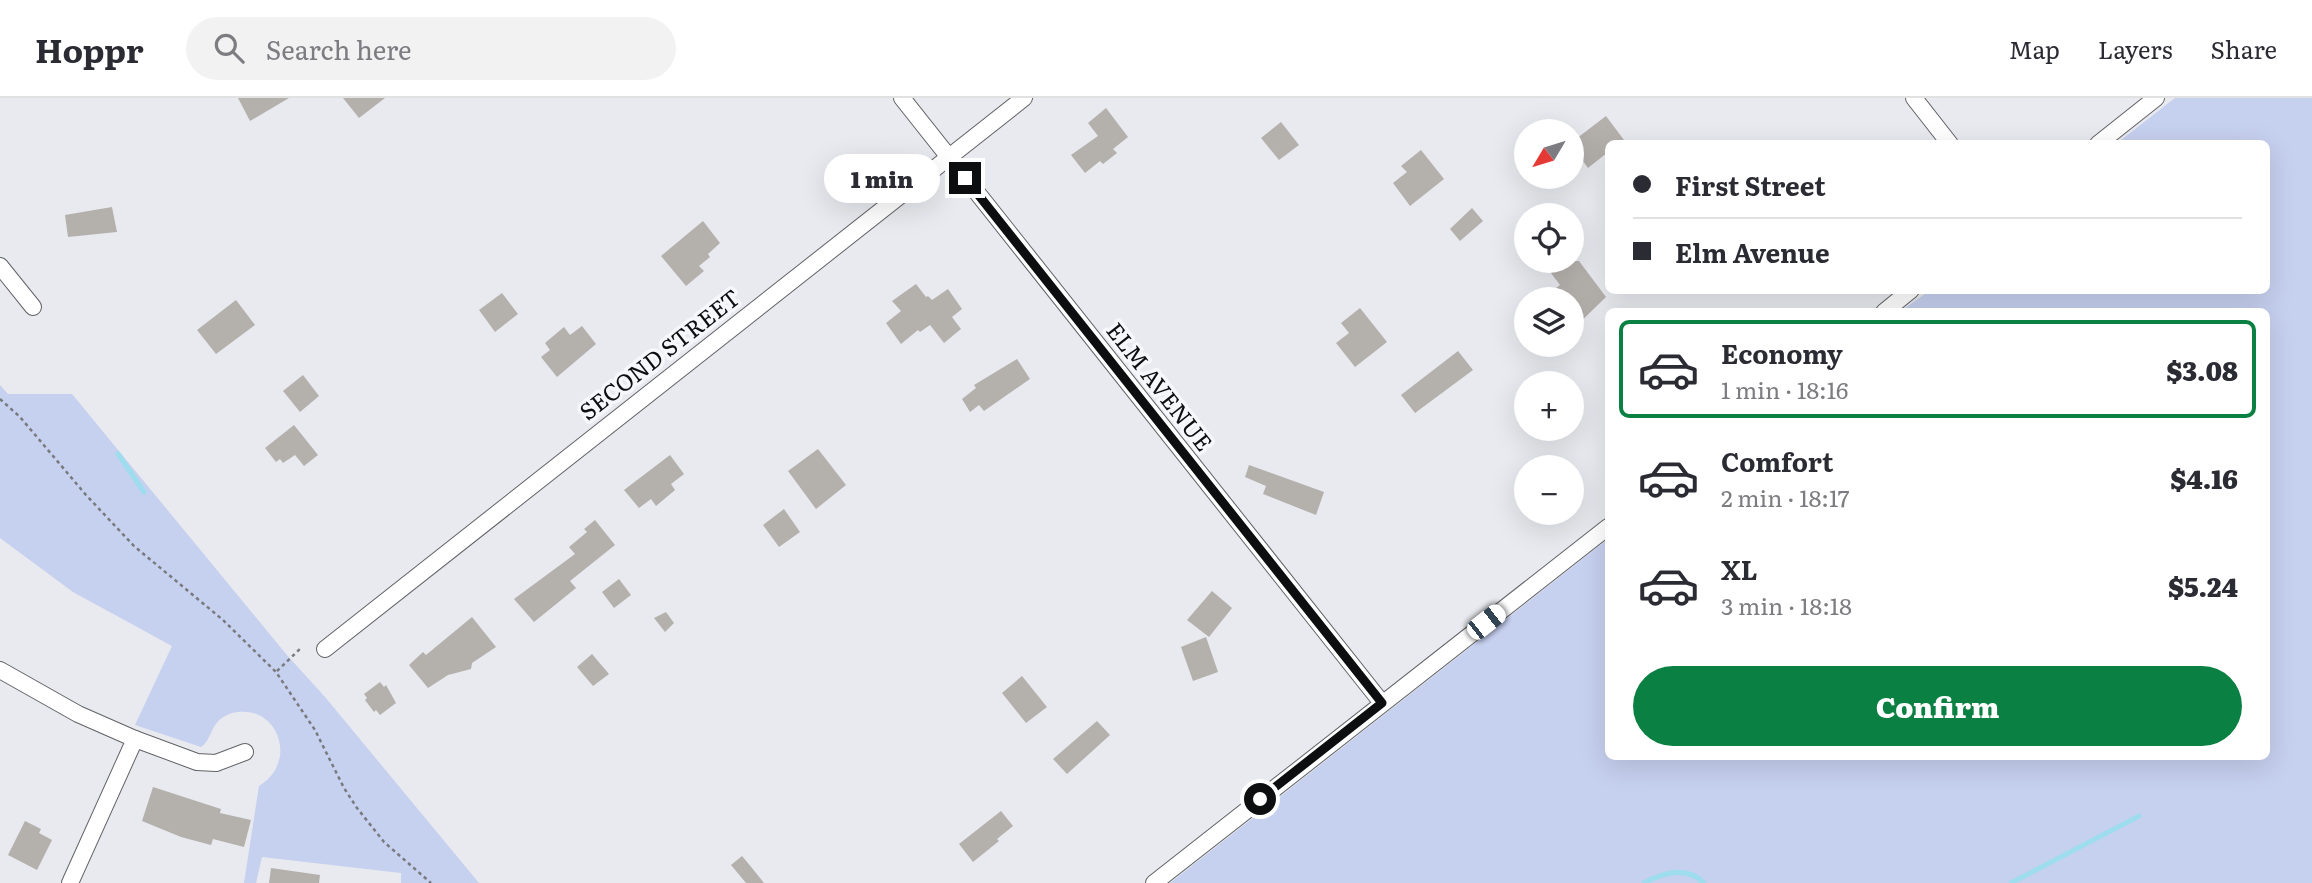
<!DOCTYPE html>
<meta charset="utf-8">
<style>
:root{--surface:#fff;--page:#f2f2f3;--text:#2b2b33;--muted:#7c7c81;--line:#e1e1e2;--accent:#0b8043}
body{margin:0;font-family:Literata,serif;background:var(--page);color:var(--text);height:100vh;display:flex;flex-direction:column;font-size:26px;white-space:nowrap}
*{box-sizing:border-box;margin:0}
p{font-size:23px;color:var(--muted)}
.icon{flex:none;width:38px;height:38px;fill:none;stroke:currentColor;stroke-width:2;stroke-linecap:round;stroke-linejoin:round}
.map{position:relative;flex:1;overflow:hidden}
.side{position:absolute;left:1605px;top:210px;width:665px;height:452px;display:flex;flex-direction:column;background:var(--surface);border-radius:10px;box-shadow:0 7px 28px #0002}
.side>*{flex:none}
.top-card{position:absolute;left:1605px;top:42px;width:665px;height:154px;border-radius:10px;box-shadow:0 7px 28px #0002;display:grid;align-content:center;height:154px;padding:0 28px;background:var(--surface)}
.needle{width:46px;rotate:232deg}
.controls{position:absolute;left:1514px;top:21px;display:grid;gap:14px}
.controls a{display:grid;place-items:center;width:70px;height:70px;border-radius:50%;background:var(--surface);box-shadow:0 7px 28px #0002;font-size:35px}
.end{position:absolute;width:32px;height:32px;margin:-16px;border:9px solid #0d0e10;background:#fff;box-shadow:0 0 0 4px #fff}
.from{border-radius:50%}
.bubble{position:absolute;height:49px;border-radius:24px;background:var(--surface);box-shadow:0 7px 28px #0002;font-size:23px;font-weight:800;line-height:49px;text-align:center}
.car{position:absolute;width:21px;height:42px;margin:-21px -10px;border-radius:9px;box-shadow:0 0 5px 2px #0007;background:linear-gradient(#fff 24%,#345 0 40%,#fff 0 76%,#345 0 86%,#fff 0)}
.top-card b{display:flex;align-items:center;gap:24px;height:66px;font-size:26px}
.top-card b+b{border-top:2px solid var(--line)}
.top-card i{width:18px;height:18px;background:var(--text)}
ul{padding:12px 0 0;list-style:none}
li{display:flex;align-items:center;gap:21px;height:98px;margin:0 14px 10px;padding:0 14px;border:4px solid transparent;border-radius:10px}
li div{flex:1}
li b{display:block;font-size:26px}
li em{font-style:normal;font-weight:800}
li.current{border-color:var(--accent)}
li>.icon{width:63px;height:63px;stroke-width:1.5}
.action{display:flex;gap:14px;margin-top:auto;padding:14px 28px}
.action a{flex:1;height:80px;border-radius:42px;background:var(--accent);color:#fff;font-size:28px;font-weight:800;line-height:80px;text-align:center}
header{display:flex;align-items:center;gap:42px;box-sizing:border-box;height:98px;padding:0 35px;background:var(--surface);border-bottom:2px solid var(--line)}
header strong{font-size:33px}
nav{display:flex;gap:38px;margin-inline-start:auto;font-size:24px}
.search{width:490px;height:63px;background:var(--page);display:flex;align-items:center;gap:18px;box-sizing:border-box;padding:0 24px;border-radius:38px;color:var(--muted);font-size:26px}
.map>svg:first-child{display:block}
.green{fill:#c6d0ef}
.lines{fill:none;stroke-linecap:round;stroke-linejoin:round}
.stream{stroke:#9ddded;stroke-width:5}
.building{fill:#b4b1ad}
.minor-casing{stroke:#626367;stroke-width:18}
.path{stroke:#797a7e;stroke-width:2.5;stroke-dasharray:3.5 3.5;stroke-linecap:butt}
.minor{stroke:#fff;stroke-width:16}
.route{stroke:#0d0e10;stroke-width:9}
.labels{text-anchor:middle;stroke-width:7;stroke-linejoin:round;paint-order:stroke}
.street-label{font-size:23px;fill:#0d0e10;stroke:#f6f7fc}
</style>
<header>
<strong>Hoppr</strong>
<div class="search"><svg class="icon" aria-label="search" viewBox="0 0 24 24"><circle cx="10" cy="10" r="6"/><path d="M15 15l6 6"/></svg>Search here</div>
<nav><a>Map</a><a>Layers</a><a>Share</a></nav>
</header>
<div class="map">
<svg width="2312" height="785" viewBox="0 0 2312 785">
<rect width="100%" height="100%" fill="#e8eaef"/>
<g class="green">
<polygon points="2175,0 2312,0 2312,785 1170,785 1608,441 1608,658 2266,658 2266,214 1901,213 1929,193 2266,192 2266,46 2117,45"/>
<path d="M0,287L8,296H72L286,556L325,599L479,785H401V775L262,759L256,785H244L259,688C300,663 277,604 232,615C209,622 213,642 201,649L135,627L172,548L73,494L0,440Z"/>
</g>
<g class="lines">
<g class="stream">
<polyline points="118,356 144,394"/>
<path d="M1644,785C1664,774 1687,768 1704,785"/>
<polyline points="2011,785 2139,718"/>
</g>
</g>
<g class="building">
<polygon points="238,0 289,0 250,23"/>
<polygon points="343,0 385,0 359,20"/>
<polygon points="1106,10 1128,39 1113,51 1117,55 1103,66 1100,63 1085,75 1071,57 1098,38 1088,25"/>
<polygon points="1606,18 1627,46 1608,46 1608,54 1588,70 1572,48 1572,44"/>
<polygon points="1281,24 1299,47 1279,62 1261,40"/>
<polygon points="1421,52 1444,81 1410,108 1393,85 1407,74 1401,68"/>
<polygon points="112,109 117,134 68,139 65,117"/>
<polygon points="1472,110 1483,123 1460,143 1450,131"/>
<polygon points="703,123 720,145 708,156 710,159 699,168 704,173 686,188 661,158"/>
<polygon points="1542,163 1579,163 1606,199 1572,232 1572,201 1541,201 1560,187"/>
<polygon points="916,186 926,199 928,198 932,202 948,191 962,211 952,219 961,231 944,245 930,227 920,234 918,232 901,246 886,225 901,213 892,203"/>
<polygon points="502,195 518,216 495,234 479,212"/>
<polygon points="236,202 255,227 216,256 197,232"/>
<polygon points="1360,210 1387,244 1355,269 1336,245 1349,235 1341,225"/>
<polygon points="582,228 596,246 557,279 541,259 550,252 545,245 564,229 570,237"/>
<polygon points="1458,253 1473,272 1415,315 1401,297"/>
<polygon points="1017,261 1030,281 984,313 979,307 970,314 962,301 976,290 974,287"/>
<polygon points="303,277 319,298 300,314 283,293"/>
<polygon points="294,327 318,357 304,368 295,357 283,365 280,361 276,364 265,350"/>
<polygon points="818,351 846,387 816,411 788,373"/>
<polygon points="670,357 684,376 671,386 675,392 656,408 651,401 639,410 624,392"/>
<polygon points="1249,367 1324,394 1316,417 1263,396 1266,388 1245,379"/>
<polygon points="784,411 800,434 779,449 763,427"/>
<polygon points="595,422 615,447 570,483 576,490 534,524 514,501 575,456 569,449 587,434 584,431"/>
<polygon points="619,481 631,497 614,510 602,494"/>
<polygon points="1212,493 1232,510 1209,539 1187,522"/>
<polygon points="666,514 674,525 665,534 654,520"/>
<polygon points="472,519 496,549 472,565 471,571 448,577 428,590 409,567 423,554 426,557"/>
<polygon points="1206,539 1218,574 1193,583 1181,549"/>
<polygon points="592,556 609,576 593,588 577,569"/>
<polygon points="1022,578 1047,609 1026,625 1002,595"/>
<polygon points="380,584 384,589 386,587 396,605 380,617 376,612 374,614 365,602 367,600 364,596"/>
<polygon points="1097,623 1110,637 1067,676 1053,661"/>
<polygon points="153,689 221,711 220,715 251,722 244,749 213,741 211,747 181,739 142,723"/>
<polygon points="1001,713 1013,728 997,741 999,743 973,764 959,746"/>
<polygon points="25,723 41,731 39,735 52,742 37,772 8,757"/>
<polygon points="742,758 752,770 764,785 746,785 731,767"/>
<polygon points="271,770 320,777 319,785 269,785"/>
</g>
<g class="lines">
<g class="minor-casing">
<g id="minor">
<polyline points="902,0 1382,605"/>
<polyline points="1914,0 1950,46"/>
<polyline points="2098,46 2156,0"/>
<polyline points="0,168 33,209"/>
<polyline points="1884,214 1911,192"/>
<polyline points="325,551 1024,0"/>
<polyline points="0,572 78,616 135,641 197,664 216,665 245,654"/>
<polyline points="70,785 135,641"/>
<polyline points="1154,785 1608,429"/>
</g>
</g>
<g class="path">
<polyline points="0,301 20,319 86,397 134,448 223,522 276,574 315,632 344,690 357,710 384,744 431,785"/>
<polyline points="277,573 302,549"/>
</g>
<use href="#minor" class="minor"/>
</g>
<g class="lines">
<polyline class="route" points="965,80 1382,605 1260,701"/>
</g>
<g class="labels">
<g class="street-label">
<text transform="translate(660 257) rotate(-38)" y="8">SECOND STREET</text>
<text transform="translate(1159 289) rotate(52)" y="8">ELM AVENUE</text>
</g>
</g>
</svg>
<div class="controls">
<a><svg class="needle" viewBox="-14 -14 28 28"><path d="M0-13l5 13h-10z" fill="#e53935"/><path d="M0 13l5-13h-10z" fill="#7c7c81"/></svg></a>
<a><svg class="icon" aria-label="locate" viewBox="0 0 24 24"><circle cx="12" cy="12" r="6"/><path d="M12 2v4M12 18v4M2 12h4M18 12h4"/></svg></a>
<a><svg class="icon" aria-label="layers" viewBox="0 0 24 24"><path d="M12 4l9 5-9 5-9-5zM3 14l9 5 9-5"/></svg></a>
<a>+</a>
<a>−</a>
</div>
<i class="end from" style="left:1260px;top:701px"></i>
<i class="end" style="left:965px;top:80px"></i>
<div class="bubble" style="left:824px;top:56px;width:116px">1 min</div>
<i class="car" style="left:1486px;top:524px;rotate:52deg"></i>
<div class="top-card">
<b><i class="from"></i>First Street</b>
<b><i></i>Elm Avenue</b>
</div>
<section class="side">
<ul>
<li class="current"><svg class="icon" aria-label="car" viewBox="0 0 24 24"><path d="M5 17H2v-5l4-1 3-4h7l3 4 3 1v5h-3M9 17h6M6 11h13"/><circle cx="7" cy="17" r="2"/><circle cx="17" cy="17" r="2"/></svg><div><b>Economy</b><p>1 min · 18:16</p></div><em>$3.08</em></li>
<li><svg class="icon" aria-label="car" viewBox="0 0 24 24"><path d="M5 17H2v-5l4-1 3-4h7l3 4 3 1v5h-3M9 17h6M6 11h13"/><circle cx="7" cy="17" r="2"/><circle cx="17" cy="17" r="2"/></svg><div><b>Comfort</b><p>2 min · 18:17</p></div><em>$4.16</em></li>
<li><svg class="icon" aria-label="car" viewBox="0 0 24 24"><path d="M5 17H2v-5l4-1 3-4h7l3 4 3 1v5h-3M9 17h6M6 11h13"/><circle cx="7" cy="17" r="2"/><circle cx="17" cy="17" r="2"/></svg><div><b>XL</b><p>3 min · 18:18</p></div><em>$5.24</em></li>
</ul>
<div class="action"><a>Confirm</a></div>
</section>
</div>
